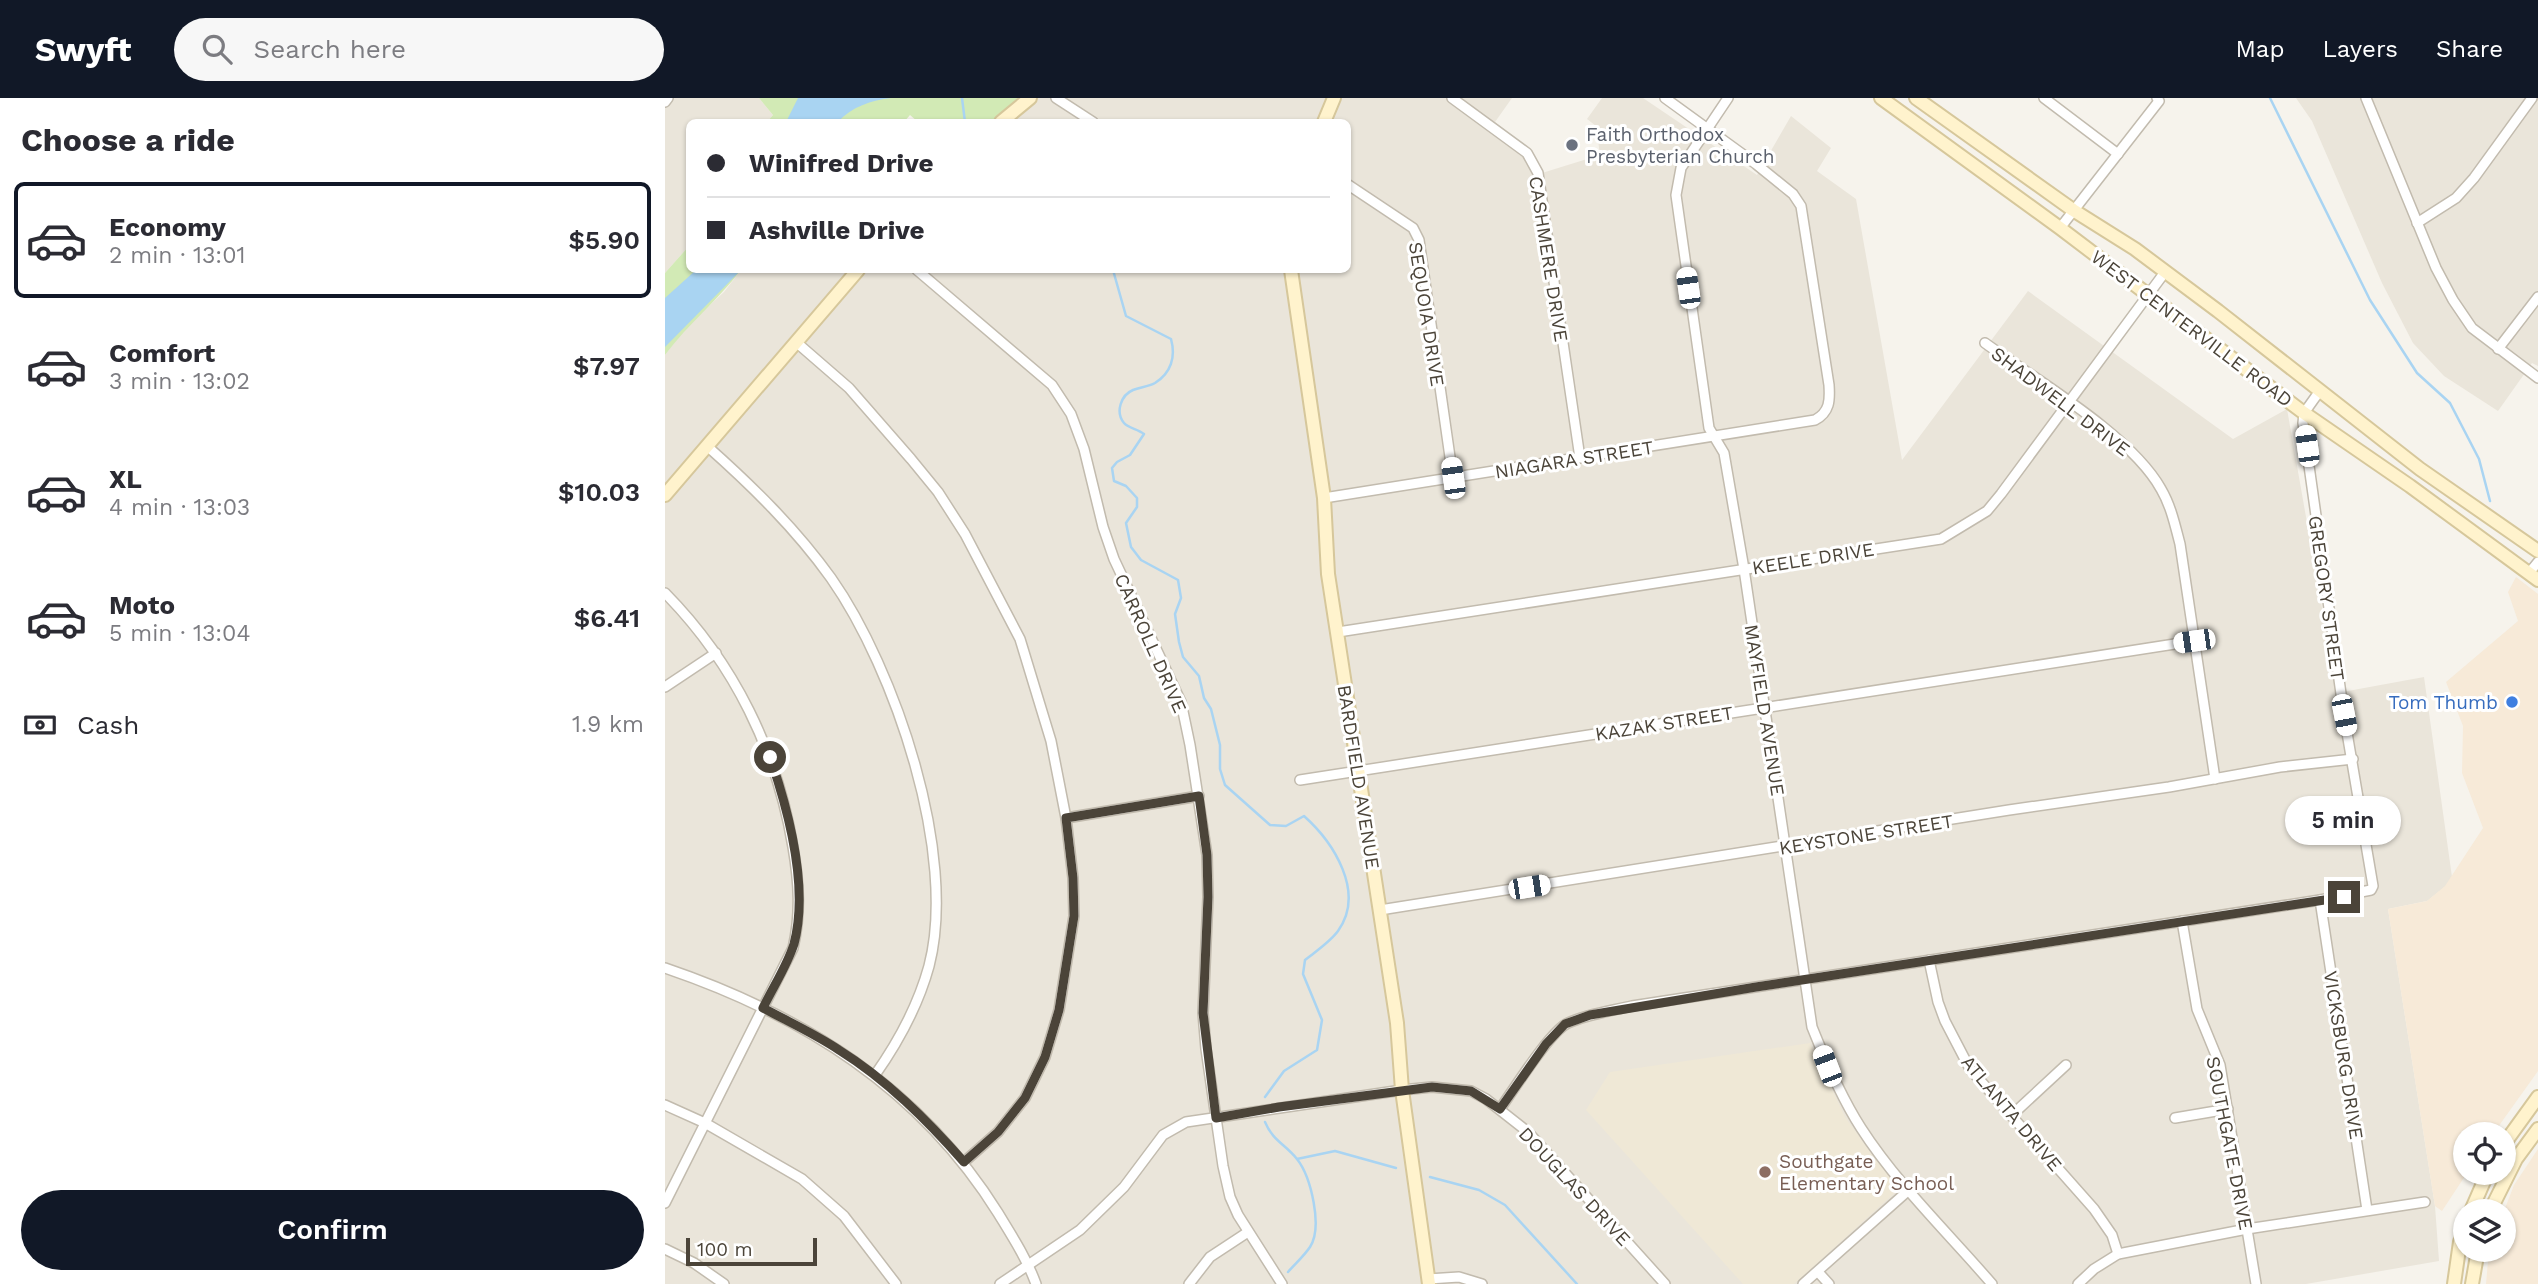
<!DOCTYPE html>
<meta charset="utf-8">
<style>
:root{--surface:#fff;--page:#f7f7f7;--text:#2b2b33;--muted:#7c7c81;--line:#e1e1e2;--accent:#111827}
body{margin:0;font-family:"Work Sans",sans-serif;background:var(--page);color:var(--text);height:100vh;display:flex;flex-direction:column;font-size:26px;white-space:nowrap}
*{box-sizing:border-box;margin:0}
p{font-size:23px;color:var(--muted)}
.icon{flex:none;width:38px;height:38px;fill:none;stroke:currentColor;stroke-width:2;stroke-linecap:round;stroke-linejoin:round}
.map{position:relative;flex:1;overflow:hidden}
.panel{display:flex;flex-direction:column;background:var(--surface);width:665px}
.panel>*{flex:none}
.top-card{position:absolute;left:21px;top:21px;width:665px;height:154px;border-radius:10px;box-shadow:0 2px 5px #0004;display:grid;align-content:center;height:154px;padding:0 21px;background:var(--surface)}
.controls{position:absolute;left:1788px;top:1024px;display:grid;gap:14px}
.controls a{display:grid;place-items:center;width:63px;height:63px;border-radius:50%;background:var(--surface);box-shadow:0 2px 5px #0004;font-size:35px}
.scale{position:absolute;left:21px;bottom:18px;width:131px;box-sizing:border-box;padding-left:7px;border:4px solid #4b4439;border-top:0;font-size:19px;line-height:24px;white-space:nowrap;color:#4b4439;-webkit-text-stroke:5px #fff;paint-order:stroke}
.end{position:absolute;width:32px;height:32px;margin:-16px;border:9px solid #4b4439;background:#fff;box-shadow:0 0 0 4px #fff}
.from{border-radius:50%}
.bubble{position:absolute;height:49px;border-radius:24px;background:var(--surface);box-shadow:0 2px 5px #0004;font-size:23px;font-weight:600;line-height:49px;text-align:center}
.car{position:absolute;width:21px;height:42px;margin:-21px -10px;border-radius:9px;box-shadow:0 0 5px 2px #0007;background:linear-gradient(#fff 24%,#345 0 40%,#fff 0 76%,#345 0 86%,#fff 0)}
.top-card b{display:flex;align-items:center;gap:24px;height:66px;font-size:26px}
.top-card b+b{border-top:2px solid var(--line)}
.top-card i{width:18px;height:18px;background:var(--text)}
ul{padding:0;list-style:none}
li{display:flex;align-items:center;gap:21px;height:116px;margin:0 14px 10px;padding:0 7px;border:4px solid transparent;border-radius:10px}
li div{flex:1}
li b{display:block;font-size:26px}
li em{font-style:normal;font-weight:600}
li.on{border-color:var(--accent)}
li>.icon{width:63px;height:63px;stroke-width:1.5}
h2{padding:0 21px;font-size:32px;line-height:84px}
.pay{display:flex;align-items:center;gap:18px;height:77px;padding:0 21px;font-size:26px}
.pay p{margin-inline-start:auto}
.button{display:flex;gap:14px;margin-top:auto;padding:14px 21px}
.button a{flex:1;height:80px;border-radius:42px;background:var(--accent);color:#fff;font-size:28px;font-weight:600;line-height:80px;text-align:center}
header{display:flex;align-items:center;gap:42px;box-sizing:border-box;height:98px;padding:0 35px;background:var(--accent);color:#fff}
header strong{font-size:33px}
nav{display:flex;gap:38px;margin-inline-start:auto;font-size:24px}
.search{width:490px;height:63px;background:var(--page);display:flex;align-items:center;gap:18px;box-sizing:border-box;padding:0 24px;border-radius:38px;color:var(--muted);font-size:26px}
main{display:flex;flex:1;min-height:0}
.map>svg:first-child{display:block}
.residential{fill:#eae5da}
.commercial{fill:#f7ead8}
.education{fill:#efe8d6}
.green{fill:#d2eab5}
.water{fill:#a9d4f2}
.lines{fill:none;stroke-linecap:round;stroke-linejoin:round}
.stream{stroke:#a9d4f2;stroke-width:2.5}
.street-casing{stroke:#c2bbae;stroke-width:12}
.secondary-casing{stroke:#d6c79b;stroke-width:16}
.street{stroke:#fff;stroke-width:9}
.secondary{stroke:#fff3cd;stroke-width:12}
.route{stroke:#4b4439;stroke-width:9}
.worship-dot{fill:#6b7280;stroke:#fff;stroke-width:2.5}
.shop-dot{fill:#3f7fe0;stroke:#fff;stroke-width:2.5}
.education-dot{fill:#8d6e63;stroke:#fff;stroke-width:2.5}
.labels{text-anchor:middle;stroke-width:6;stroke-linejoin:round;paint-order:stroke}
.worship-label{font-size:19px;fill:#5b616d;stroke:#fff;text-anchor:start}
.street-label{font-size:19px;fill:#4b4439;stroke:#fff}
.shop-label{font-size:19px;fill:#366cbe;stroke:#fff;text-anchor:end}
.education-label{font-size:19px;fill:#785e54;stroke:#fff;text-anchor:start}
</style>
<header>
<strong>Swyft</strong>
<div class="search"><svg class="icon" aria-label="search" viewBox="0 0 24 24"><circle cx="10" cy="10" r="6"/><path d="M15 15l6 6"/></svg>Search here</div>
<nav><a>Map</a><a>Layers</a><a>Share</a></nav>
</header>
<main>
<section class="panel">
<h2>Choose a ride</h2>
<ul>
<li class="on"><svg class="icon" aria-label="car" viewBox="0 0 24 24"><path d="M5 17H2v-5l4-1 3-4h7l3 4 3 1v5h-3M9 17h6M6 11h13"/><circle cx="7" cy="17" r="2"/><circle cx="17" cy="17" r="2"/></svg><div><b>Economy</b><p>2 min · 13:01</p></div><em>$5.90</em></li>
<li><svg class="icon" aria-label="car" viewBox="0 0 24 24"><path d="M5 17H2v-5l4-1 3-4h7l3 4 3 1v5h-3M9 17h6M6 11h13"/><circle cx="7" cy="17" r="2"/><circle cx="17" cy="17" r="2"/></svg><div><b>Comfort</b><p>3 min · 13:02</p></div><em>$7.97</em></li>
<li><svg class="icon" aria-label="car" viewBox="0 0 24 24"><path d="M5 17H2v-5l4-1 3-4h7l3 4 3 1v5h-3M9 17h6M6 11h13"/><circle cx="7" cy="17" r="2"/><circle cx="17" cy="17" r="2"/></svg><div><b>XL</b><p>4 min · 13:03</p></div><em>$10.03</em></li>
<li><svg class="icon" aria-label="car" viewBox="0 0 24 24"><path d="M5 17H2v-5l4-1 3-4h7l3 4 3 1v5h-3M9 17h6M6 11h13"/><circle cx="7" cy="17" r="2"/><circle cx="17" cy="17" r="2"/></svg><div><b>Moto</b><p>5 min · 13:04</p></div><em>$6.41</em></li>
</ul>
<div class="pay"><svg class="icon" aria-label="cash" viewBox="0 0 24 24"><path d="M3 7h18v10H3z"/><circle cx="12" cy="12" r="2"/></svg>Cash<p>1.9 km</p></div>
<div class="button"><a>Confirm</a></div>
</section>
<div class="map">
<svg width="1873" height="1186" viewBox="0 0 1873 1186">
<rect width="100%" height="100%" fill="#f6f3ec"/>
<g class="residential">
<polygon points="0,0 94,0 108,17 102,24 24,24 24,148 0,175"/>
<polygon points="359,0 847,0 830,24 862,49 877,75 935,57 931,28 922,21 937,0 978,0 1092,77 1126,18 1166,50 1152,73 1191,101 1237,362 1363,193 1568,341 1622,311 1672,595 1759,579 1787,779 1781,788 1762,803 1723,811 1770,1108 1774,1163 1641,1186 0,1186 0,257 19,231 59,194 76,172 682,172 682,24 326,24"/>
<polygon points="1631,0 1873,0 1873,268 1867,265 1833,313 1779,278 1748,245 1717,185 1647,23"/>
</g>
<g class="commercial">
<polygon points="1851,479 1873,496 1873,973 1828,1036 1801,1036 1802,1075 1777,1113 1770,1108 1723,811 1762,803 1780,788 1818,730 1797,675 1798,628 1781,584 1853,523 1843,494"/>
<polygon points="1873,1051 1873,1186 1821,1186 1824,1152 1839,1152 1839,1113 1849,1087"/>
</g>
<polygon class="education" points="1145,945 1180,1019 1208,1058 1235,1090 1129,1186 1078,1186 921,1012 945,974"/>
<g class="green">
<polygon points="94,0 359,0 326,24 253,24 245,17 239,24 102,24 108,17"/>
<path d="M24,148V172H76C53,202 23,226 0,257V175Z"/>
</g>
<g class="water">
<path d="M133,0H226C207,2 186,9 173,24H121Z"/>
<polygon points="31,172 76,172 0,249 0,200"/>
</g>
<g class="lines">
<g class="stream">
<polyline points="297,0 300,24"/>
<polyline points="1605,0 1705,202 1752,275 1785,305 1814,361 1825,403"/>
<path d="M448,172L461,218L506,241C511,259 506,275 490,285C483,289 475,289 468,292C456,297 450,314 459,325C463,330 473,331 479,336L465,357L452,364L447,370L449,383L461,388L472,400V409L461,425L466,449L476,462L513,482L516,500L510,516L514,544L518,559L534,578L539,600L546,611L555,647V671L560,687L605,727L621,728L639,718C668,744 701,794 673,833C665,844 650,854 640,862L638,876L657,922L652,952L619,973L600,999"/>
<path d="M600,1024C608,1043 620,1046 632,1061C646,1079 658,1129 645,1149C639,1158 630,1166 623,1174"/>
<polyline points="632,1061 670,1053 731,1070"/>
<polyline points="765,1079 814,1092 840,1107 912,1186"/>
</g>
<g class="street-casing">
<g id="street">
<polyline points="391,0 428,24"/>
<polyline points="787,0 862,55 873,75 915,360"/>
<path d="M1063,0L1016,70L1011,97L1044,330L1059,355L1079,471L1147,929C1161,964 1176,999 1196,1030C1232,1086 1284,1136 1327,1186"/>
<polyline points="1379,0 1453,56"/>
<polyline points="1701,0 1771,170 1788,202 1807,230 1873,280"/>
<polyline points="0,4 3,0"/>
<polyline points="682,86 748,130 754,142 788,380"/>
<polyline points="1752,125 1791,100 1809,80 1867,0"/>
<polyline points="1395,130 1494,3 1492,0"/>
<polyline points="252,172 387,287 406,316 419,351 438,429 449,461 516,604 525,647 542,757 543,799 538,915 541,951 558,1068 565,1099 573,1117 617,1186"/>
<polyline points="131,244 184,290 246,361 273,394 300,436 355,541 386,643 401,720 408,780 409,818 394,912 380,959 360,1000 333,1034 299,1064"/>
<path d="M1320,245C1371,282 1466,337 1496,391C1506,408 1510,427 1515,446L1550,681"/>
<polyline points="1833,251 1873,199"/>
<path d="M42,348C87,388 130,430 166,480C230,571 293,757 264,868C253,908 234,943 210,977"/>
<path d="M659,400L1150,322C1165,314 1165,302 1164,287L1136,108L1128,96L1091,66L1000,0"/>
<polyline points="1864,475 1873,464"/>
<path d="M0,495C69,565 112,653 128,749C134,784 136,816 128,850L0,1105"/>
<polyline points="673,534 1276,441 1322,413 1336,396 1500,174"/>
<polyline points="0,589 51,555"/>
<polyline points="635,682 1529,543"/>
<polyline points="401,720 534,698"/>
<polyline points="1655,802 1702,1112"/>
<polyline points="715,812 1344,712 1504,689 1615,669 1688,661"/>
<polyline points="1517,823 1532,911 1555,967 1591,1186"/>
<polyline points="1264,862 1273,904 1280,923 1305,971 1429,1111 1447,1137 1453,1156"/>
<path d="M0,870C138,917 255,990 333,1115C347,1138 362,1161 371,1186"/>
<polyline points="0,1007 40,1025 137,1081 179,1118 231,1186"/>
<path d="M835,1011C848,993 885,933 903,925C923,916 946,913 967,908L1655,802L1706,792L1708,788L1679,617L1638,325L1639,315L1654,294"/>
<polyline points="1347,1017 1401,967"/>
<polyline points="1510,1020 1563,1011"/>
<polyline points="0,1151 29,1165 59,1186"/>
<polyline points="1153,1174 1164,1186"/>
<polyline points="763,1181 794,1179 817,1186"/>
<polyline points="335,1186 415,1132 459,1089 498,1037 521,1024 737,992 767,989 806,993 821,1001 863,1034 1000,1186"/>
<polyline points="524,1186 545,1159 583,1134"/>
<polyline points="1138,1186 1245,1091"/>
<polyline points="1413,1186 1429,1171 1453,1156 1582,1131 1760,1104"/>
</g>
</g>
<g class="secondary-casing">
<g id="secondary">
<polyline points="1216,0 1395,130 1639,315 1745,388 1873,482"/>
<polyline points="1251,0 1408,112 1470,151 1553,213 1755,371 1873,453"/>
<polyline points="336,24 365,0"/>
<polyline points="659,24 669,0"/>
<polyline points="626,172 659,400 663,476 732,925 737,992 764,1186"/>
<polyline points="0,397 193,172"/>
<polyline points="1839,1046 1873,999"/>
<polyline points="1806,1113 1823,1074"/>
<polyline points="1825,1113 1851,1061 1873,1031"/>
<polyline points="1789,1186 1795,1144 1801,1127"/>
<polyline points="1807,1186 1813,1152"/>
</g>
</g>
<use href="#street" class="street"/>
<use href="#secondary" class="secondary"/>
</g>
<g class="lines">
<path class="route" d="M105,659C124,714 144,789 129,846C122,868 108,889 98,910C124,924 150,936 174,952C222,982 262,1022 299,1064L333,1034L360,1000L380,959L394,912L409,818L408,780L401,720L534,698L542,757L543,799L538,915L551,1020L614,1009L767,989L806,993L835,1011L881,946L900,926L925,917L1091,889L1679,799"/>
</g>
<circle class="worship-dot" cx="907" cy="47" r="7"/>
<circle class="shop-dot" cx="1847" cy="604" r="7"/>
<circle class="education-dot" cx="1100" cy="1074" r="7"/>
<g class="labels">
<g class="worship-label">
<text x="921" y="43">Faith Orthodox<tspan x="921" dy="22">Presbyterian Church</tspan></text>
</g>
<g class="street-label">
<text transform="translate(884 161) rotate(81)" y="7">CASHMERE DRIVE</text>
<text transform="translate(762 216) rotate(81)" y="7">SEQUOIA DRIVE</text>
<text transform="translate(1527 230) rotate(37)" y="7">WEST CENTERVILLE ROAD</text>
<text transform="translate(1396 303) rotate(37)" y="7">SHADWELL DRIVE</text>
<text transform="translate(909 361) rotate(-9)" y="7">NIAGARA STREET</text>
<text transform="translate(1148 460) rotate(-9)" y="7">KEELE DRIVE</text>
<text transform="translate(1662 500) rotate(82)" y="7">GREGORY STREET</text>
<text transform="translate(486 545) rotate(66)" y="7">CARROLL DRIVE</text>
<text transform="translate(1100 612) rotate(81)" y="7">MAYFIELD AVENUE</text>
<text transform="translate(999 625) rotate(-9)" y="7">KAZAK STREET</text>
<text transform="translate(694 679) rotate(81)" y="7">BARDFIELD AVENUE</text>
<text transform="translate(1201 736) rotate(-9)" y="7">KEYSTONE STREET</text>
<text transform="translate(1679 957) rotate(81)" y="7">VICKSBURG DRIVE</text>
<text transform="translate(1347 1015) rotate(50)" y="7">ATLANTA DRIVE</text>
<text transform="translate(1565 1045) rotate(79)" y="7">SOUTHGATE DRIVE</text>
<text transform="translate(910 1088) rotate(47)" y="7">DOUGLAS DRIVE</text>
</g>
<g class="shop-label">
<text x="1833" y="611">Tom Thumb</text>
</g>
<g class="education-label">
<text x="1114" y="1070">Southgate<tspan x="1114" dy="22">Elementary School</tspan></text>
</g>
</g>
</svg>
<div class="controls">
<a><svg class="icon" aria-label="locate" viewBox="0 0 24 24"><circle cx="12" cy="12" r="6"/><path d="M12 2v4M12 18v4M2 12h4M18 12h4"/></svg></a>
<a><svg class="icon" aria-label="layers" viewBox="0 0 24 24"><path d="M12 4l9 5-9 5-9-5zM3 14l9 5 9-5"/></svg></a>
</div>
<div class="scale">100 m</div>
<i class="end from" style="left:105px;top:659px"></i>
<i class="end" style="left:1679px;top:799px"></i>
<div class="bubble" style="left:1620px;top:698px;width:116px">5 min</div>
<i class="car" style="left:1023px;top:190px;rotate:352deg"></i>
<i class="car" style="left:1642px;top:348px;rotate:352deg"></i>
<i class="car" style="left:788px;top:380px;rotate:352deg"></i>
<i class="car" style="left:1529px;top:543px;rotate:262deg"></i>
<i class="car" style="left:1679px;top:617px;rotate:169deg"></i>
<i class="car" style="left:864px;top:789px;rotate:81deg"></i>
<i class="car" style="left:1162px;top:968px;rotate:339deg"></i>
<div class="top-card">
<b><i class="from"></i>Winifred Drive</b>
<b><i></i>Ashville Drive</b>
</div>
</div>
</main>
